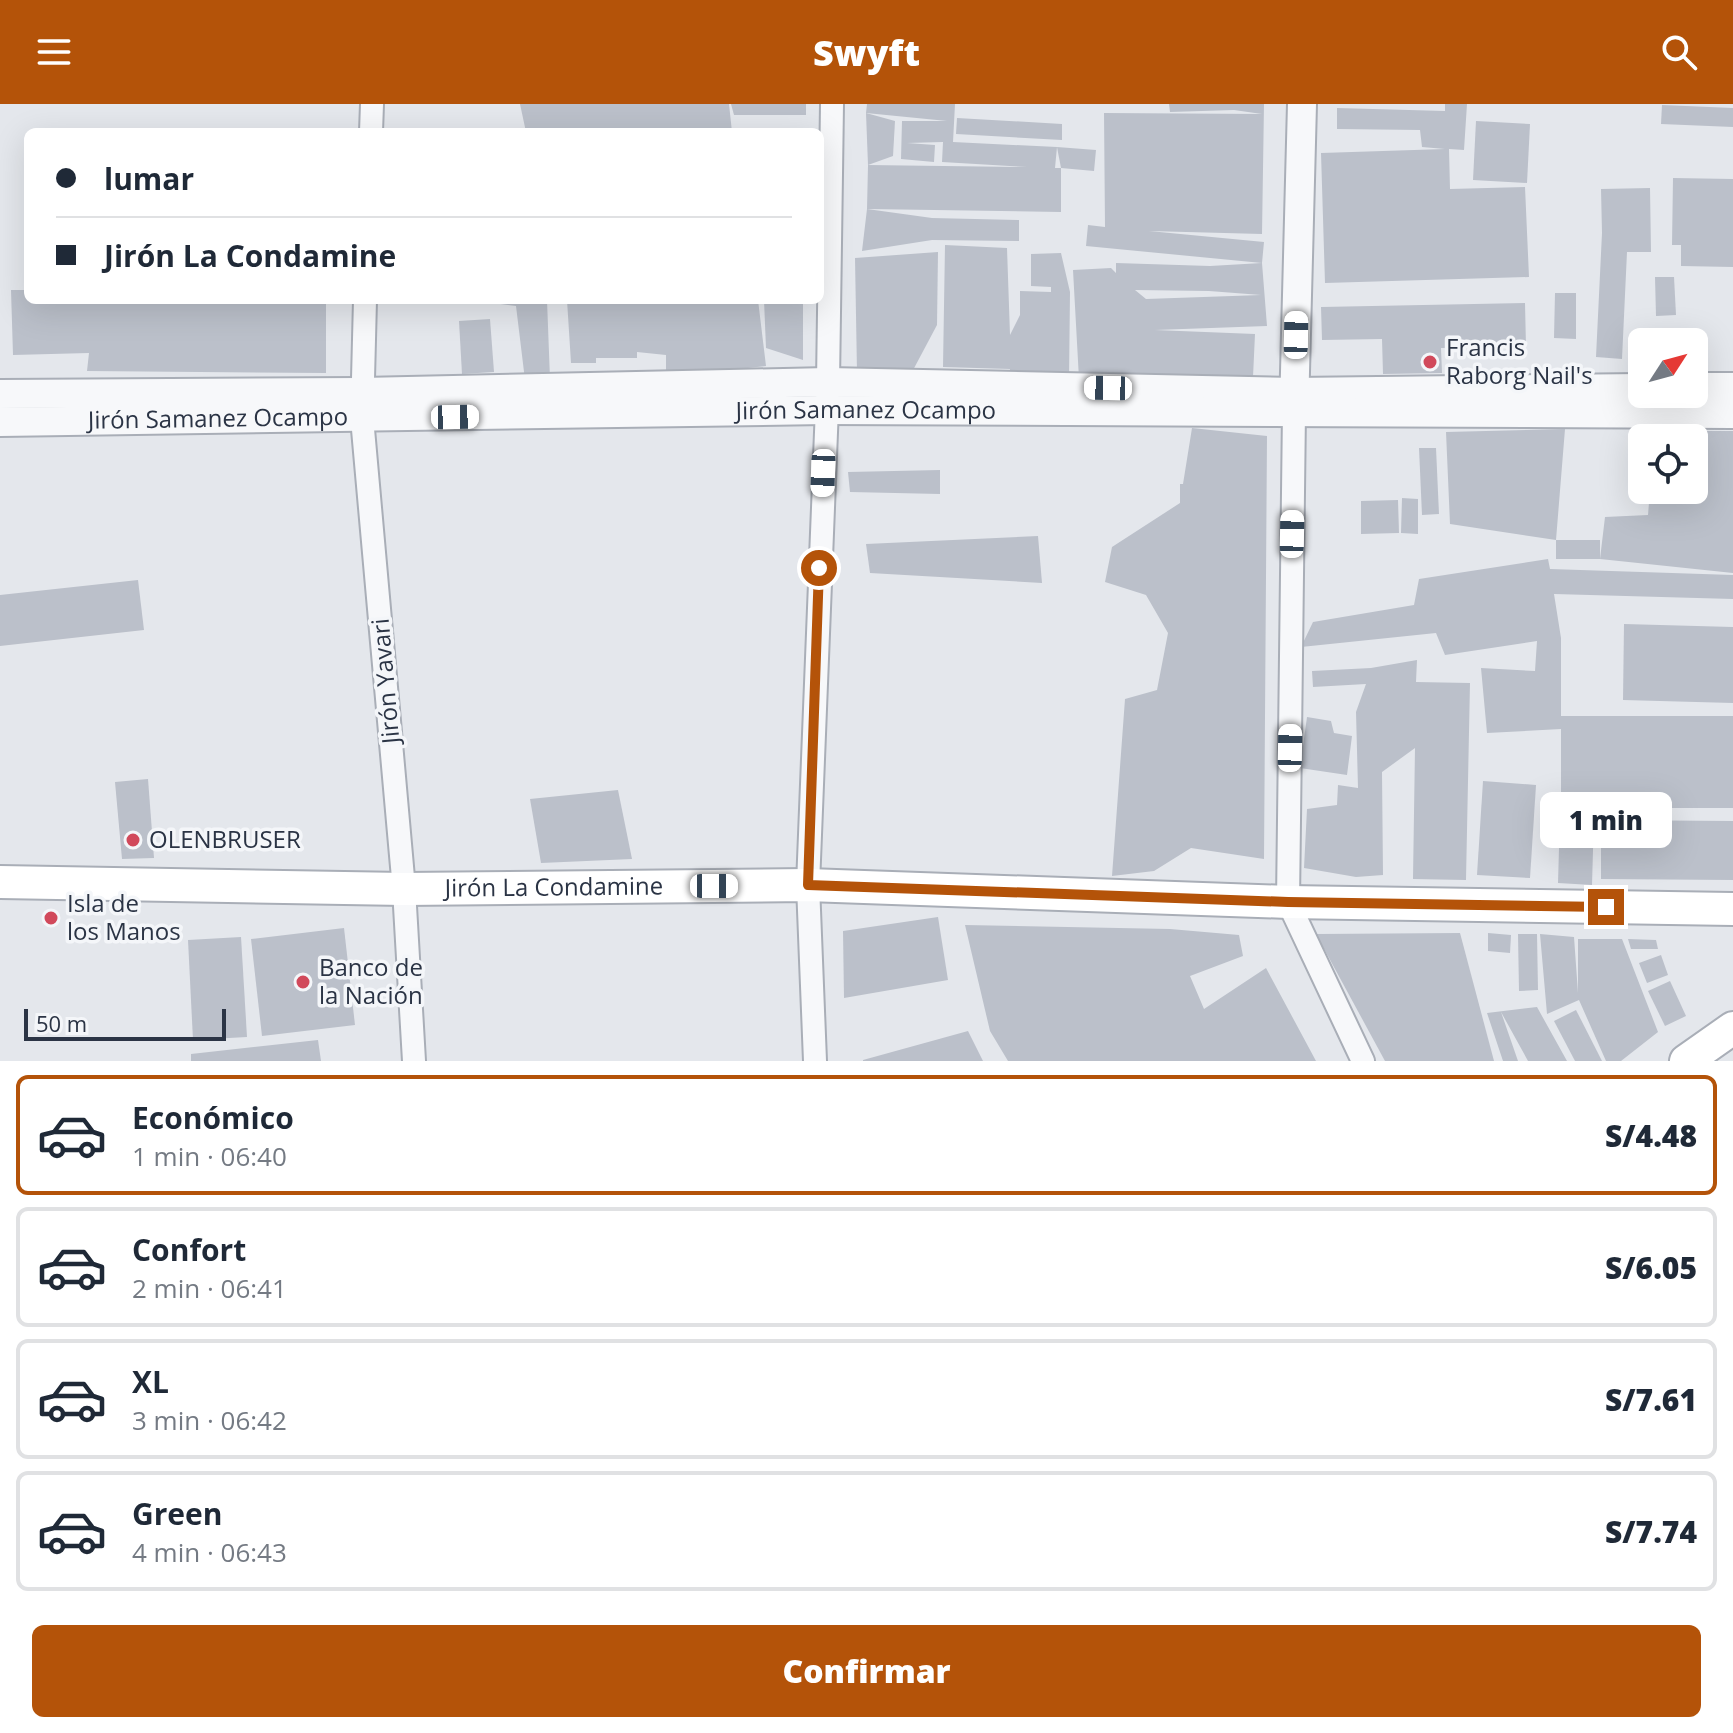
<!DOCTYPE html>
<html lang="es">
<meta charset="utf-8">
<style>
:root{--surface:#fff;--page:#f6f6f7;--text:#1f2937;--muted:#747a83;--line:#e0e1e3;--accent:#b45309}
body{margin:0;font-family:"Open Sans",sans-serif;background:var(--page);color:var(--text);height:100vh;display:flex;flex-direction:column;font-size:30px;white-space:nowrap}
*{box-sizing:border-box;margin:0}
p{font-size:26px;color:var(--muted)}
.icon{flex:none;width:44px;height:44px;fill:none;stroke:currentColor;stroke-width:2;stroke-linecap:round;stroke-linejoin:round}
.map{position:relative;height:957px;overflow:hidden}
.sheet{display:flex;flex-direction:column;background:var(--surface);flex:1}
.sheet>*{flex:none}
.guide{position:absolute;left:24px;top:24px;width:800px;height:176px;border-radius:12px;box-shadow:0 8px 32px #0002;display:grid;align-content:center;height:176px;padding:0 32px;background:var(--surface)}
.needle{width:52px;rotate:54deg}
.controls{position:absolute;left:1628px;top:224px;display:grid;gap:16px}
.controls a{display:grid;place-items:center;width:80px;height:80px;border-radius:12px;background:var(--surface);box-shadow:0 8px 32px #0002;font-size:40px}
.scale{position:absolute;left:24px;bottom:20px;width:202px;box-sizing:border-box;padding-left:8px;border:4px solid #2b3445;border-top:0;font-size:22px;line-height:28px;white-space:nowrap;color:#2b3445;-webkit-text-stroke:6px #f4f6f9;paint-order:stroke}
.end{position:absolute;width:36px;height:36px;margin:-18px;border:10px solid #b45309;background:#fff;box-shadow:0 0 0 4px #fff}
.from{border-radius:50%}
.bubble{position:absolute;height:56px;border-radius:12px;background:var(--surface);box-shadow:0 8px 32px #0002;font-size:26px;font-weight:800;line-height:56px;text-align:center}
.car{position:absolute;width:24px;height:48px;margin:-24px -12px;border-radius:10px;box-shadow:0 0 6px 2px #0007;background:linear-gradient(#fff 24%,#345 0 40%,#fff 0 76%,#345 0 86%,#fff 0)}
.guide b{display:flex;align-items:center;gap:28px;height:76px;font-size:30px}
.guide b+b{border-top:2px solid var(--line)}
.guide i{width:20px;height:20px;background:var(--text)}
ul{padding:14px 0 0;list-style:none}
li{display:flex;align-items:center;gap:24px;height:120px;margin:0 16px 12px;padding:0 16px;border:4px solid var(--line);border-radius:12px}
li div{flex:1}
li b{display:block;font-size:30px}
li em{font-style:normal;font-weight:800}
li.current{border-color:var(--accent)}
li>.icon{width:72px;height:72px;stroke-width:1.5}
.cta{display:flex;gap:16px;margin-top:auto;padding:16px 32px}
.cta a{flex:1;height:92px;border-radius:12px;background:var(--accent);color:#fff;font-size:32px;font-weight:800;line-height:92px;text-align:center}
header{display:flex;justify-content:space-between;align-items:center;height:104px;padding:0 32px;background:var(--accent);color:#fff;font-size:36px;font-weight:800}
.map>svg:first-child{display:block}
.building{fill:#bbc0ca;fill-rule:evenodd}
.lines{fill:none;stroke-linecap:round;stroke-linejoin:round}
.minor-casing{stroke:#a9aeb7;stroke-width:26}
.tertiary-casing{stroke:#a9aeb7;stroke-width:32}
.secondary-casing{stroke:#a9aeb7;stroke-width:36}
.minor{stroke:#f7f8fa;stroke-width:22}
.tertiary{stroke:#f7f8fa;stroke-width:28}
.secondary{stroke:#fff;stroke-width:32}
.route{stroke:#b45309;stroke-width:10}
.poi-dot{fill:#d1495b;stroke:#f4f6f9;stroke-width:3}
.labels{text-anchor:middle;stroke-width:7;stroke-linejoin:round;paint-order:stroke}
.poi-label{font-size:24px;fill:#2b3445;stroke:#f4f6f9;text-anchor:start}
.street-label{font-size:24px;fill:#2b3445;stroke:#f4f6f9}
</style>
<header><svg class="icon" aria-label="menu" viewBox="0 0 24 24"><path d="M4 6h16M4 12h16M4 18h16"/></svg>Swyft<svg class="icon" aria-label="search" viewBox="0 0 24 24"><circle cx="10" cy="10" r="6"/><path d="M15 15l6 6"/></svg></header>
<div class="map">
<svg width="1733" height="957" viewBox="0 0 1733 957">
<rect width="100%" height="100%" fill="#e4e7ec"/>
<g class="building">
<polygon points="520,0 729,0 732,28 526,28"/>
<polygon points="731,0 806,0 806,11 734,11"/>
<polygon points="867,0 955,0 953,38 1057,43 1055,64 1061,64 1061,108 867,105 868,61 1027,63 942,58 943,38 907,39 935,41 934,58 901,55 902,17 947,17 866,9"/>
<path d="M1169,0H1264L1262,130L1149,127L1264,138L1262,159L1267,222L1155,226L1255,230L1253,273L1150,271L1079,275L1073,166L1111,164L1116,169V159L1210,162L1262,159L1086,142L1088,121L1105,123L1104,9L1262,10L1234,6L1170,8ZM1135,186L1209,187L1261,191L1146,195Z"/>
<polygon points="1445,0 1467,0 1464,46 1449,45 1450,85 1525,83 1529,173 1325,179 1321,49 1445,45 1422,43 1420,26 1337,25 1337,4 1445,7"/>
<polygon points="1662,1 1733,4 1733,23 1661,20"/>
<polygon points="866,9 895,17 893,52 868,61"/>
<polygon points="957,14 1062,20 1062,36 956,30"/>
<polygon points="1476,17 1530,20 1527,79 1473,76"/>
<polygon points="1057,43 1096,46 1094,67 1061,64"/>
<polygon points="1673,74 1733,75 1733,163 1681,162 1681,141 1672,141"/>
<polygon points="1650,84 1651,148 1627,148 1622,255 1596,253 1602,129 1601,85"/>
<polygon points="867,105 932,114 1019,116 1019,137 932,136 862,147"/>
<polygon points="945,141 1007,144 1010,231 1020,211 1020,187 1051,188 1051,183 1031,182 1031,150 1061,149 1070,188 1069,275 1009,274 1010,265 943,263"/>
<polygon points="938,148 937,221 912,268 857,268 855,154"/>
<polygon points="1655,173 1674,173 1676,211 1656,212"/>
<polygon points="11,186 28,186 28,196 326,196 326,269 87,267 89,249 13,251"/>
<polygon points="1555,189 1576,189 1576,235 1554,234"/>
<polygon points="493,196 547,196 550,275 525,276 516,202 493,199"/>
<polygon points="567,196 758,196 766,262 666,273 666,251 637,248 637,254 596,254 596,259 571,259"/>
<polygon points="764,196 803,196 803,256 766,244"/>
<polygon points="1525,199 1526,243 1441,244 1442,269 1383,270 1382,235 1322,236 1321,203"/>
<polygon points="490,215 494,268 462,270 459,217"/>
<polygon points="1192,324 1267,332 1264,755 1191,744 1154,767 1112,772 1125,595 1157,586 1168,529 1146,491 1105,478 1112,443 1180,399 1180,380 1183,380"/>
<polygon points="1565,325 1556,436 1600,436 1600,455 1605,413 1648,411 1650,386 1694,386 1694,334 1669,334 1669,327 1733,327 1733,469 1600,455 1556,455 1556,436 1450,420 1446,328"/>
<polygon points="1419,344 1436,344 1439,410 1422,411"/>
<polygon points="940,366 940,390 850,388 848,368"/>
<polygon points="1402,394 1418,395 1418,430 1401,429"/>
<polygon points="1398,396 1399,429 1361,430 1361,397"/>
<polygon points="1038,432 1042,479 870,469 866,440"/>
<polygon points="1548,455 1550,465 1733,471 1733,495 1554,490 1561,534 1561,612 1733,612 1733,704 1561,704 1561,625 1487,629 1481,564 1535,567 1537,537 1445,551 1436,529 1301,543 1313,518 1414,501 1419,475"/>
<polygon points="138,476 144,526 0,542 0,491"/>
<polygon points="1624,520 1733,523 1733,599 1623,596"/>
<polygon points="1417,556 1416,578 1470,579 1466,776 1413,775 1415,644 1382,668 1383,771 1356,773 1304,764 1307,705 1337,701 1338,681 1358,684 1356,608 1366,580 1313,583 1312,567 1371,564"/>
<polygon points="1307,613 1331,617 1334,629 1352,632 1347,671 1300,664"/>
<polygon points="148,675 154,754 122,755 115,678"/>
<polygon points="1483,677 1536,681 1530,774 1477,771"/>
<polygon points="618,686 632,755 541,759 530,695"/>
<polygon points="1560,710 1594,711 1592,781 1558,779"/>
<polygon points="1601,716 1733,717 1733,776 1601,775"/>
<polygon points="938,813 948,876 844,894 843,827"/>
<polygon points="965,821 1170,825 1239,831 1243,852 1190,872 1204,905 1266,864 1316,957 1008,957 990,927"/>
<polygon points="344,824 355,921 262,932 251,835"/>
<polygon points="1460,829 1494,957 1385,957 1316,830"/>
<polygon points="1488,829 1511,831 1510,849 1488,847"/>
<polygon points="1518,830 1537,830 1538,886 1519,887"/>
<polygon points="1540,830 1574,833 1578,889 1578,835 1622,835 1658,928 1621,957 1606,957 1579,896 1547,910"/>
<polygon points="241,833 247,933 193,936 188,836"/>
<polygon points="1628,835 1656,836 1658,845 1631,845"/>
<polygon points="1661,851 1668,871 1647,879 1639,859"/>
<polygon points="1670,877 1686,912 1665,922 1648,887"/>
<polygon points="1537,903 1567,957 1528,957 1501,908 1518,957 1503,957 1487,909"/>
<polygon points="1576,906 1602,957 1575,957 1554,917"/>
<polygon points="968,927 983,957 863,957 863,956"/>
<polygon points="318,936 321,957 191,957 191,950"/>
</g>
<g class="lines">
<g class="minor-casing">
<g id="minor">
<polyline points="371,28 372,0"/>
<polyline points="365,196 362,314 404,785 414,957"/>
<polyline points="1294,307 1288,798 1363,957"/>
<polyline points="815,957 808,781 828,278 832,0"/>
</g>
</g>
<g class="tertiary-casing">
<g id="tertiary">
<polyline points="1694,283 1733,283"/>
<polyline points="0,290 362,288 828,278 1294,288 1642,284"/>
<polyline points="1294,306 1302,0"/>
<path id="s1" d="M0,318L825,306L1733,310"/>
</g>
</g>
<g class="secondary-casing">
<g id="secondary">
<path id="s2" d="M0,778L404,785L808,781L1288,798L1733,805"/>
<polyline points="1686,957 1733,924"/>
</g>
</g>
<use href="#minor" class="minor"/>
<use href="#tertiary" class="tertiary"/>
<use href="#secondary" class="secondary"/>
</g>
<g class="lines">
<polyline class="route" points="819,464 808,781 1288,798 1606,803"/>
</g>
<g class="poi-dot">
<circle cx="1430" cy="258" r="8"/>
<circle cx="133" cy="736" r="8"/>
<circle cx="51" cy="814" r="8"/>
<circle cx="303" cy="878" r="8"/>
</g>
<g class="labels">
<g class="poi-label">
<text x="1446" y="252">Francis<tspan x="1446" dy="28">Raborg Nail's</tspan></text>
<text x="149" y="744">OLENBRUSER</text>
<text x="67" y="808">Isla de<tspan x="67" dy="28">los Manos</tspan></text>
<text x="319" y="872">Banco de<tspan x="319" dy="28">la Nación</tspan></text>
</g>
<g class="street-label">
<text dy="8" stroke="none"><textPath href="#s1" startOffset="866">Jirón Samanez Ocampo</textPath></text>
<text dy="8" stroke="none"><textPath href="#s1" startOffset="218">Jirón Samanez Ocampo</textPath></text>
<text transform="translate(386 577) rotate(-95)" y="8">Jirón Yavari</text>
<text dy="8" stroke="none"><textPath href="#s2" startOffset="554">Jirón La Condamine</textPath></text>
</g>
</g>
</svg>
<div class="controls">
<a><svg class="needle" viewBox="-14 -14 28 28"><path d="M0-13l5 13h-10z" fill="#e53935"/><path d="M0 13l5-13h-10z" fill="#747a83"/></svg></a>
<a><svg class="icon" aria-label="locate" viewBox="0 0 24 24"><circle cx="12" cy="12" r="6"/><path d="M12 2v4M12 18v4M2 12h4M18 12h4"/></svg></a>
</div>
<div class="scale">50 m</div>
<i class="end from" style="left:819px;top:464px"></i>
<i class="end" style="left:1606px;top:803px"></i>
<div class="bubble" style="left:1540px;top:688px;width:132px">1 min</div>
<i class="car" style="left:1296px;top:231px;rotate:1deg"></i>
<i class="car" style="left:1108px;top:284px;rotate:271deg"></i>
<i class="car" style="left:455px;top:313px;rotate:89deg"></i>
<i class="car" style="left:823px;top:369px;rotate:182deg"></i>
<i class="car" style="left:1292px;top:430px;rotate:1deg"></i>
<i class="car" style="left:1290px;top:644px;rotate:1deg"></i>
<i class="car" style="left:714px;top:782px;rotate:90deg"></i>
<div class="guide">
<b><i class="from"></i>lumar</b>
<b><i></i>Jirón La Condamine</b>
</div>
</div>
<section class="sheet">
<ul>
<li class="current"><svg class="icon" aria-label="car" viewBox="0 0 24 24"><path d="M5 17H2v-5l4-1 3-4h7l3 4 3 1v5h-3M9 17h6M6 11h13"/><circle cx="7" cy="17" r="2"/><circle cx="17" cy="17" r="2"/></svg><div><b>Económico</b><p>1 min · 06:40</p></div><em>S/4.48</em></li>
<li><svg class="icon" aria-label="car" viewBox="0 0 24 24"><path d="M5 17H2v-5l4-1 3-4h7l3 4 3 1v5h-3M9 17h6M6 11h13"/><circle cx="7" cy="17" r="2"/><circle cx="17" cy="17" r="2"/></svg><div><b>Confort</b><p>2 min · 06:41</p></div><em>S/6.05</em></li>
<li><svg class="icon" aria-label="car" viewBox="0 0 24 24"><path d="M5 17H2v-5l4-1 3-4h7l3 4 3 1v5h-3M9 17h6M6 11h13"/><circle cx="7" cy="17" r="2"/><circle cx="17" cy="17" r="2"/></svg><div><b>XL</b><p>3 min · 06:42</p></div><em>S/7.61</em></li>
<li><svg class="icon" aria-label="car" viewBox="0 0 24 24"><path d="M5 17H2v-5l4-1 3-4h7l3 4 3 1v5h-3M9 17h6M6 11h13"/><circle cx="7" cy="17" r="2"/><circle cx="17" cy="17" r="2"/></svg><div><b>Green</b><p>4 min · 06:43</p></div><em>S/7.74</em></li>
</ul>
<div class="cta"><a>Confirmar</a></div>
</section>
